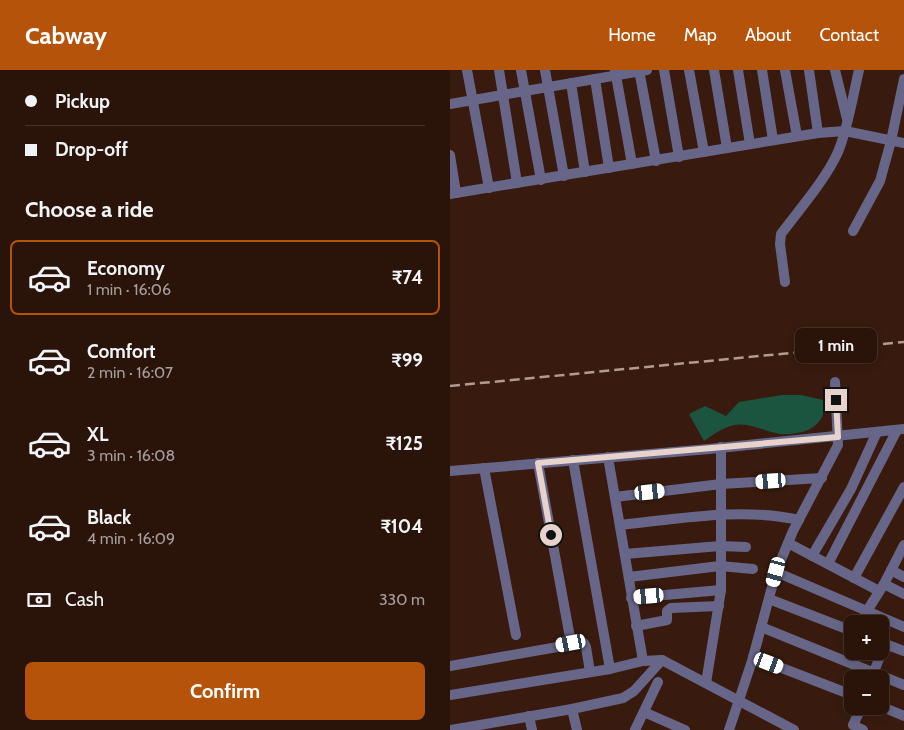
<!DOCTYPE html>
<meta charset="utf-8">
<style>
:root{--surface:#2a140a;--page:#321d13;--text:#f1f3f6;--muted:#a59e9c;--line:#46332b;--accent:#b45309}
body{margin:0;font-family:Cabin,sans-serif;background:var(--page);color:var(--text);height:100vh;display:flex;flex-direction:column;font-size:19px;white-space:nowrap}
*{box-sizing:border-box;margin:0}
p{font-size:16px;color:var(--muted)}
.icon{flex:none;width:28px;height:28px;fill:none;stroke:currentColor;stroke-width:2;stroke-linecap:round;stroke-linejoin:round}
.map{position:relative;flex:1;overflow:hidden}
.panel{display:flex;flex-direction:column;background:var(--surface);width:450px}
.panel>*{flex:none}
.guide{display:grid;align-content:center;height:110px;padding:0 25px;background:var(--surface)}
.controls{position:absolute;left:394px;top:545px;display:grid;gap:10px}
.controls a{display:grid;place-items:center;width:45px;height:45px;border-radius:8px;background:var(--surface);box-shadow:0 2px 8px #0003,0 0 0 1px var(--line);font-size:25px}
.end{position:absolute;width:22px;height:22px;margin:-11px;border:6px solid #e7d3cb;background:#111;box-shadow:0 0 0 2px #111}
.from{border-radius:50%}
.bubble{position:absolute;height:35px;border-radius:8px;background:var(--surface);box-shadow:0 2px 8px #0003,0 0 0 1px var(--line);font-size:16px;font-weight:800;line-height:35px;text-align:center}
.car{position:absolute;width:15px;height:30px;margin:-15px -8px;border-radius:6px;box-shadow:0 0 4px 1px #0007;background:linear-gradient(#fff 24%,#345 0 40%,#fff 0 76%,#345 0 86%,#fff 0)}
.guide b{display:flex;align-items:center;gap:18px;height:48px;font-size:19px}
.guide b+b{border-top:1px solid var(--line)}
.guide i{width:12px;height:12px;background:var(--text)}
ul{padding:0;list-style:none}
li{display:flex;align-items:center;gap:15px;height:75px;margin:0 10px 8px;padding:0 15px;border:2px solid transparent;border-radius:8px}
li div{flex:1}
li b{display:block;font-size:19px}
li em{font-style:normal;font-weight:800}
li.current{border-color:var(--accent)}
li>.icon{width:45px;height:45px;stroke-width:1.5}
h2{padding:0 25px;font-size:22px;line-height:60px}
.pay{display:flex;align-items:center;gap:12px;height:55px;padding:0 25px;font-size:19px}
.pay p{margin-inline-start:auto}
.button{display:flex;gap:10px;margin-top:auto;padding:10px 25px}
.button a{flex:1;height:58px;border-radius:8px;background:var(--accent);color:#fff;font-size:20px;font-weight:800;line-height:58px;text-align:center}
header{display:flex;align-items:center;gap:30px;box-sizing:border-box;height:70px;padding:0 25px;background:var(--accent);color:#fff}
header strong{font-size:24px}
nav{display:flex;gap:28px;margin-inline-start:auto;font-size:18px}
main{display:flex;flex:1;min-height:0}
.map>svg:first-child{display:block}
.water{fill:#1b543f}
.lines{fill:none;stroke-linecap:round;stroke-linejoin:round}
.minor{stroke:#676688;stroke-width:10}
.rail{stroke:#b29b91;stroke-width:2.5;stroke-dasharray:10 5;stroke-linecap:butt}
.route{stroke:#e7d3cb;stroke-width:6}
</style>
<header>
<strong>Cabway</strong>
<nav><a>Home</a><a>Map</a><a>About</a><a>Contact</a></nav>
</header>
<main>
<section class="panel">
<div class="guide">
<b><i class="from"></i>Pickup</b>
<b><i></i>Drop-off</b>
</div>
<h2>Choose a ride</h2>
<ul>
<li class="current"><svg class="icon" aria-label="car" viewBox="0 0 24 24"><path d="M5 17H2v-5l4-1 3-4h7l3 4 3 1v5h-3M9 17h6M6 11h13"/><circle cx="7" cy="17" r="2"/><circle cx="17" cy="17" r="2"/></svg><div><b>Economy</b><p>1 min · 16:06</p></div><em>₹74</em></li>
<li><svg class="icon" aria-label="car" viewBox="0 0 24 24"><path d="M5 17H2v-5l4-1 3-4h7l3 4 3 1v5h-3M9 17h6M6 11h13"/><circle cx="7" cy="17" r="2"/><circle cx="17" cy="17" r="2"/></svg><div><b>Comfort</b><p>2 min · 16:07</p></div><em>₹99</em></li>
<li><svg class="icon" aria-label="car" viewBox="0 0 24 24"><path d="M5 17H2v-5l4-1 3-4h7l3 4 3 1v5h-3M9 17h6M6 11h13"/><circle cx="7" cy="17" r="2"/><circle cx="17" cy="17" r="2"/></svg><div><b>XL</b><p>3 min · 16:08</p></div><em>₹125</em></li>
<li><svg class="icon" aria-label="car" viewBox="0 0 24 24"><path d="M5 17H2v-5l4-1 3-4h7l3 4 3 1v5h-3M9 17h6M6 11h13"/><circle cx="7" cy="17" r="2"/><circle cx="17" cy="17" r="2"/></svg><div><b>Black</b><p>4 min · 16:09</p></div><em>₹104</em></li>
</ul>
<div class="pay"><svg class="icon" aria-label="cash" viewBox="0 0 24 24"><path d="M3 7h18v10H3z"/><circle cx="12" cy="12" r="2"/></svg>Cash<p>330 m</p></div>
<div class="button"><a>Confirm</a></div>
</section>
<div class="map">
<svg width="454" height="660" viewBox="0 0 454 660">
<rect width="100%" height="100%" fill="#381b0e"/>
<path class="water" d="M332,325H351L373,330L375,338C373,345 370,353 363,357C356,363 338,365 330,364C315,362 300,352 285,355C273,357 263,365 254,371L239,344L255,336L276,346L289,332Z"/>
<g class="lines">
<g class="minor">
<polyline points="17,0 39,118"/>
<polyline points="49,0 67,113"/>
<polyline points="71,0 91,110"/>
<polyline points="95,0 114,106"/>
<polyline points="165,0 182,94"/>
<polyline points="189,0 206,91"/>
<polyline points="214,0 229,87"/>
<polyline points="239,0 254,82"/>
<polyline points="264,0 277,78"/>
<polyline points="288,0 300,74"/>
<polyline points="312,0 323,70"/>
<polyline points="335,0 347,66"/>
<polyline points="359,0 368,63"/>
<polyline points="385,0 397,49"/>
<polyline points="145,9 159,98"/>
<polyline points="121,13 135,102"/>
<polyline points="0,34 197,0"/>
<polyline points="0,85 6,123"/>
<polyline points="0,124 368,63 395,61 454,73"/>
<polyline points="403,161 430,111 441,71 454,9"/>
<path d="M335,212L330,174L331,164C349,140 376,109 388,82C398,58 403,25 409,0"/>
<polyline points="158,387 193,591"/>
<polyline points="123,390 160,599"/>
<polyline points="88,393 121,573"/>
<polyline points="34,398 66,565"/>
<polyline points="0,401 259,379 454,359"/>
<polyline points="165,427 271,414 372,408"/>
<path d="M170,455C228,449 291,437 349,450"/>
<polyline points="338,473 429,521"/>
<polyline points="175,484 270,476 296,477"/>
<polyline points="362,486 401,419 427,362"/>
<polyline points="378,494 447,360"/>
<polyline points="441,500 454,507"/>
<polyline points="326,502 454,557"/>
<polyline points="179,507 270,496 303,499"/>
<polyline points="404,508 454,417"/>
<polyline points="434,514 454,524"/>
<polyline points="181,528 271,520"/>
<polyline points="319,529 402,561"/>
<polyline points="411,554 417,541 434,514 454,475"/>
<polyline points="186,556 217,550 217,541 221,538 269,536"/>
<polyline points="311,557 454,615"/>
<polyline points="430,572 454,581"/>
<polyline points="303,587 402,625"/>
<polyline points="0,596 130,573 134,573 136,577 140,602"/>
<polyline points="421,609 435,574"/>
<polyline points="256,613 271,520 271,377"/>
<polyline points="0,625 160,599 193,591 212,590 344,660"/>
<polyline points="412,636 403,655 413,660"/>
<polyline points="430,636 454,646"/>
<polyline points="122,639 127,660"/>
<polyline points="194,642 235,660"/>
<polyline points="79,646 82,660"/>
<polyline points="1,660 122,639 173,628 184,621 212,590"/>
<polyline points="185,660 208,612"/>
<polyline points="279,660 302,591 326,502 343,461 388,375 385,312"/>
</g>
<polyline class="rail" points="0,316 454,272"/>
</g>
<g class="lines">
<polyline class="route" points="101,465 88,393 388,367 386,330"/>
</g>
</svg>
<div class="controls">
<a>+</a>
<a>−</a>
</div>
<i class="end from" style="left:101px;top:465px"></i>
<i class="end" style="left:386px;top:330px"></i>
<div class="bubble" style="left:345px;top:258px;width:82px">1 min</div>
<i class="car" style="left:321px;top:411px;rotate:266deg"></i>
<i class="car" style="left:200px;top:422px;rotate:84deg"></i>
<i class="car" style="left:326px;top:502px;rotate:195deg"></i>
<i class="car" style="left:199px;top:526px;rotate:265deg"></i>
<i class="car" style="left:121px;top:573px;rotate:259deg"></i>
<i class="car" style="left:319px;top:593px;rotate:111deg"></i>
</div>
</main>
